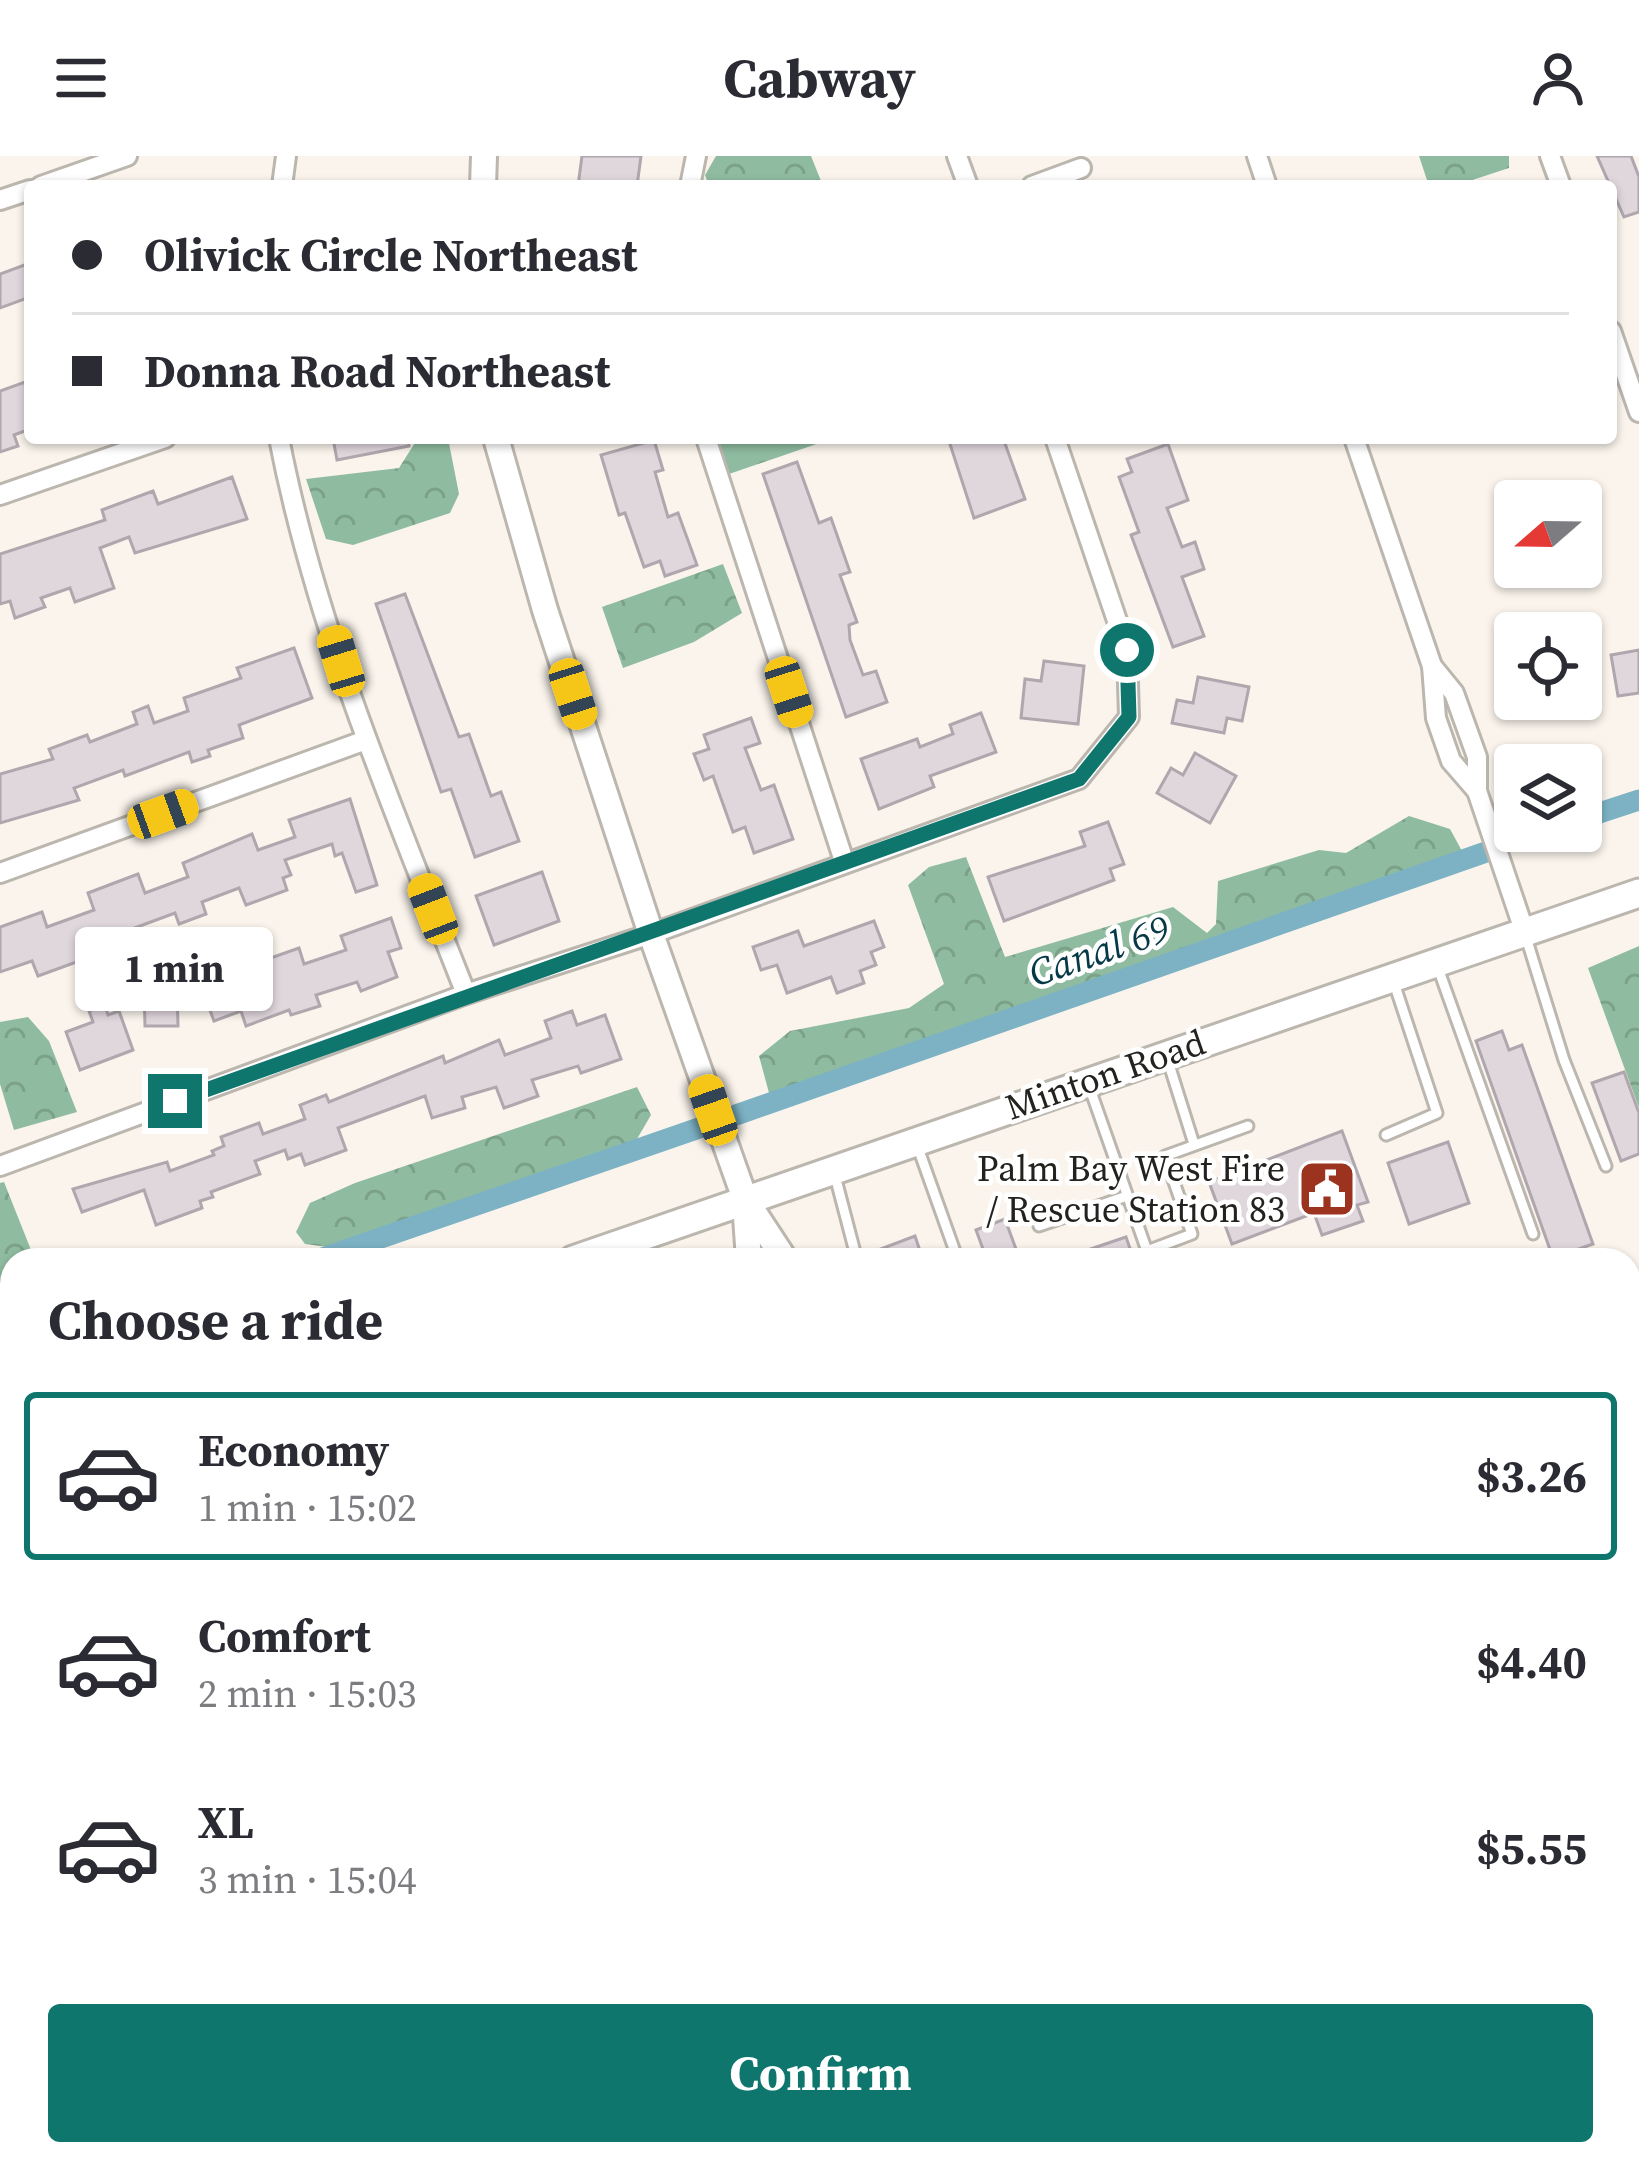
<!DOCTYPE html>
<meta charset="utf-8">
<style>
:root{--surface:#fff;--page:#f7f7f7;--text:#2b2b33;--muted:#7c7c81;--line:#e1e1e2;--accent:#0f766e}
body{margin:0;font-family:"Source Serif 4",serif;background:var(--page);color:var(--text);height:100vh;display:flex;flex-direction:column;font-size:45px;white-space:nowrap}
*{box-sizing:border-box;margin:0}
p{font-size:39px;color:var(--muted)}
.icon{flex:none;width:66px;height:66px;fill:none;stroke:currentColor;stroke-width:2;stroke-linecap:round;stroke-linejoin:round}
.map{position:relative;flex:1;overflow:hidden}
.details{position:absolute;left:0px;top:1092px;width:1641px;height:918px;display:flex;flex-direction:column;background:var(--surface);border-radius:36px 36px 0 0;box-shadow:0 3px 9px #0004}
.details>*{flex:none}
.banner{position:absolute;left:24px;top:24px;width:1593px;height:264px;border-radius:12px;box-shadow:0 3px 9px #0004;display:grid;align-content:center;height:264px;padding:0 48px;background:var(--surface)}
.needle{width:78px;rotate:250deg}
.controls{position:absolute;left:1494px;top:324px;display:grid;gap:24px}
.controls a{display:grid;place-items:center;width:108px;height:108px;border-radius:12px;background:var(--surface);box-shadow:0 3px 9px #0004;font-size:60px}
.end{position:absolute;width:54px;height:54px;margin:-27px;border:15px solid #0f766e;background:#fff;box-shadow:0 0 0 6px #fff}
.from{border-radius:50%}
.bubble{position:absolute;height:84px;border-radius:12px;background:var(--surface);box-shadow:0 3px 9px #0004;font-size:39px;font-weight:700;line-height:84px;text-align:center}
.car{position:absolute;width:36px;height:72px;margin:-36px -18px;border-radius:15px;box-shadow:0 0 9px 3px #0007;background:linear-gradient(#f5c518 24%,#345 0 40%,#f5c518 0 76%,#345 0 86%,#f5c518 0)}
.banner b{display:flex;align-items:center;gap:42px;height:114px;font-size:45px}
.banner b+b{border-top:3px solid var(--line)}
.banner i{width:30px;height:30px;background:var(--text)}
ul{padding:0;list-style:none}
li{display:flex;align-items:center;gap:36px;height:168px;margin:0 24px 18px;padding:0 24px;border:6px solid transparent;border-radius:12px}
li div{flex:1}
li b{display:block;font-size:45px}
li em{font-style:normal;font-weight:700}
li.selected{border-color:var(--accent)}
li>.icon{width:108px;height:108px;stroke-width:1.5}
h2{padding:0 48px;font-size:54px;line-height:144px}
.cta{display:flex;gap:24px;margin-top:auto;padding:24px 48px}
.cta a{flex:1;height:138px;border-radius:12px;background:var(--accent);color:#fff;font-size:48px;font-weight:700;line-height:138px;text-align:center}
header{display:flex;justify-content:space-between;align-items:center;height:156px;padding:0 48px;background:var(--surface);font-size:54px;font-weight:700}
.map>svg:first-child{display:block}
.forest{fill:url(#forest-crowns)}
.lines{fill:none;stroke-linecap:round;stroke-linejoin:round}
.stream{stroke:#7cb2c4;stroke-width:6}
.canal{stroke:#7cb2c4;stroke-width:21}
.building{fill:#e0d7dd;stroke:#afa7ad;stroke-width:3}
.service-casing{stroke:#bbb6ae;stroke-width:15}
.minor-casing{stroke:#bbb6ae;stroke-width:24}
.tertiary-casing{stroke:#bbb6ae;stroke-width:30}
.secondary-casing{stroke:#bbb6ae;stroke-width:33}
.service{stroke:#fff;stroke-width:9}
.minor{stroke:#fff;stroke-width:18}
.tertiary{stroke:#fff;stroke-width:24}
.secondary{stroke:#fff;stroke-width:27}
.route{stroke:#0f766e;stroke-width:15}
.labels{text-anchor:middle;stroke-width:9;stroke-linejoin:round;paint-order:stroke}
.street-label{font-size:36px;fill:#23221f;stroke:#fff}
.poi-label{font-size:36px;fill:#23221f;stroke:#fff;text-anchor:end}
.water-label{font-size:39px;font-style:italic;fill:#063947;stroke:#fff}
</style>
<header><svg class="icon" aria-label="menu" viewBox="0 0 24 24"><path d="M4 6h16M4 12h16M4 18h16"/></svg>Cabway<svg class="icon" aria-label="person" viewBox="0 0 24 24"><circle cx="12" cy="8" r="4"/><path d="M4 21q1-7 8-7t8 7"/></svg></header>
<div class="map">
<svg width="1639" height="2010" viewBox="0 0 1639 2010">
<defs>
<pattern id="forest-crowns" width="20" height="18" patternUnits="userSpaceOnUse" patternTransform="scale(3)"><rect width="20" height="18" fill="#8fbca0"/><path d="M2 6a3 3 0 1 1 6 0M12 15a3 3 0 1 1 6 0" fill="none" stroke="#7ba189"/></pattern>
</defs>
<rect width="100%" height="100%" fill="#faf4ec"/>
<g class="forest">
<polygon points="716,0 811,0 823,30 709,30 705,19"/>
<polygon points="1419,0 1509,0 1509,12 1454,30 1429,30"/>
<polygon points="418,282 448,282 459,338 450,357 353,389 326,383 306,323 399,312"/>
<polygon points="716,282 834,282 729,318"/>
<polygon points="723,408 742,457 694,486 623,512 602,451"/>
<polygon points="1409,660 1450,673 1462,695 769,937 759,900 790,875 909,852 944,828 908,729 929,711 966,701 1005,801 1173,751 1207,777 1216,768 1218,725 1319,694 1346,697"/>
<polygon points="1639,790 1639,952 1588,812"/>
<polygon points="28,861 49,885 77,956 14,974 0,928 0,866"/>
<polygon points="637,931 651,959 637,983 328,1091 305,1088 296,1076 310,1047 355,1027"/>
<polygon points="4,1026 35,1104 12,1104 12,1135 0,1138 0,1027"/>
<polygon points="714,1998 797,1998 795,2010 719,2010"/>
</g>
<g class="lines">
<g class="stream">
<polyline points="1629,1183 1639,1184"/>
<polyline points="0,1617 12,1612"/>
</g>
<g class="canal">
<polyline points="1581,663 1639,644"/>
<polyline points="1516,685 1546,675"/>
<polyline points="736,959 1486,696"/>
<polyline points="317,1104 702,971"/>
<polyline points="0,1213 12,1209"/>
</g>
</g>
<g class="building">
<polygon points="582,0 641,0 637,30 578,30"/>
<polygon points="1597,0 1631,0 1639,21 1639,56 1624,61"/>
<polygon points="30,107 30,141 0,152 0,118"/>
<polygon points="25,226 30,273 14,279 18,290 0,296 0,235"/>
<polygon points="333,282 408,282 409,290 337,304"/>
<polygon points="948,282 1003,282 1025,343 974,362"/>
<polygon points="654,284 663,314 655,316 668,361 678,357 697,409 665,420 660,405 644,411 625,357 619,359 601,299"/>
<polygon points="1168,288 1188,344 1167,352 1182,391 1195,386 1204,413 1182,421 1204,480 1173,491 1131,379 1139,376 1119,321 1132,316 1127,303"/>
<polygon points="797,306 819,367 831,362 850,416 840,419 857,466 849,469 850,484 863,519 876,515 887,546 846,561 763,318"/>
<polygon points="232,321 247,363 135,397 129,381 100,392 114,432 75,446 70,432 41,442 45,451 15,462 10,445 0,448 0,398 105,364 102,354 153,335 158,348"/>
<polygon points="405,438 459,581 469,578 491,640 501,636 519,685 475,701 451,633 441,636 376,448"/>
<polygon points="294,492 312,542 239,569 243,582 208,594 210,600 192,606 189,596 125,620 123,614 74,632 79,644 0,667 0,618 53,603 49,593 87,579 90,586 137,568 133,556 148,550 154,567 188,555 184,542 241,522 237,512"/>
<polygon points="1639,494 1639,537 1618,540 1611,499"/>
<polygon points="1044,505 1084,510 1078,568 1021,562 1025,523 1041,525"/>
<polygon points="1198,521 1249,531 1242,565 1227,562 1224,577 1172,567 1177,544 1193,547"/>
<polygon points="981,557 996,596 930,620 934,631 879,653 861,603 917,583 920,591 953,578 950,569"/>
<polygon points="751,562 760,587 745,592 761,634 774,629 793,683 754,697 745,671 733,676 713,620 704,624 694,598 709,593 704,579"/>
<polygon points="1195,597 1236,620 1210,667 1157,637 1171,612 1183,619"/>
<polygon points="350,643 377,729 356,736 342,697 335,700 332,688 285,704 291,719 283,722 287,734 246,749 239,732 202,746 206,758 179,768 175,757 86,790 90,801 38,820 32,805 0,816 0,771 42,756 47,771 94,754 88,737 138,718 145,737 188,721 183,707 252,678 258,694 295,681 289,664"/>
<polygon points="1108,666 1124,708 1110,713 1114,724 1004,765 988,721 1085,690 1080,676"/>
<polygon points="542,716 559,765 494,789 476,740"/>
<polygon points="391,762 401,792 388,796 397,821 361,835 357,826 316,839 320,850 291,859 289,854 246,870 241,855 214,865 200,827 299,792 304,808 346,794 341,780"/>
<polygon points="874,765 884,791 871,796 876,809 860,815 864,827 837,837 831,821 787,837 777,809 761,814 753,791 798,775 804,790"/>
<polygon points="177,832 178,870 145,870 144,833"/>
<polygon points="105,849 108,859 119,855 133,894 80,914 66,876 93,866 89,855"/>
<polygon points="572,855 577,869 605,859 621,903 581,917 578,910 532,924 538,940 504,952 496,931 462,941 465,952 432,962 425,940 338,972 346,994 305,1009 301,998 288,1003 285,994 255,1005 260,1018 211,1036 213,1041 200,1045 202,1052 156,1069 144,1034 82,1056 73,1033 167,1006 170,1015 214,999 212,995 224,990 221,981 259,967 263,978 305,963 300,949 326,939 329,946 443,900 445,907 499,884 505,899 551,882 545,865"/>
<polygon points="1502,875 1509,894 1522,889 1593,1088 1553,1102 1476,885"/>
<polygon points="1624,916 1639,957 1639,998 1621,1005 1592,927"/>
<polygon points="1342,975 1368,1046 1357,1049 1363,1065 1322,1079 1314,1057 1232,1088 1209,1026"/>
<polygon points="1448,986 1469,1047 1409,1068 1388,1007"/>
<polygon points="1005,1063 1020,1104 987,1104 976,1074"/>
<polygon points="915,1080 923,1104 866,1104 865,1099"/>
<polygon points="1126,1081 1134,1104 1068,1104 1067,1101"/>
</g>
<g class="lines">
<g class="service-casing">
<g id="service">
<polyline points="1525,778 1564,904 1606,1010"/>
<polyline points="1438,812 1533,1078"/>
<polyline points="1167,902 1194,988"/>
<polyline points="1089,930 1147,1095 1192,1078 1165,1000 1248,970"/>
<polyline points="1386,979 1437,957 1393,824"/>
<polyline points="917,989 958,1104"/>
<polyline points="834,1016 857,1104"/>
<polyline points="1039,1070 1127,1040"/>
<polyline points="0,1520 12,1528"/>
</g>
</g>
<g class="minor-casing">
<g id="minor">
<polyline points="957,0 968,30"/>
<polyline points="1257,0 1267,30"/>
<polyline points="1550,0 1561,30"/>
<polyline points="41,30 127,0"/>
<polyline points="282,30 286,0"/>
<polyline points="690,30 696,0"/>
<polyline points="1032,30 1081,12"/>
<polyline points="0,44 30,34"/>
<polyline points="1611,175 1639,256"/>
<path d="M279,282C316,474 395,657 466,838"/>
<polyline points="706,282 844,705"/>
<polyline points="1354,282 1432,510 1436,562 1451,605 1477,635"/>
<polyline points="0,339 165,282"/>
<polyline points="1432,510 1454,537 1477,601 1477,635 1524,774"/>
<polyline points="0,717 366,584"/>
<polyline points="0,1010 466,838 651,778 1079,623 1129,561 1127,494 1055,282"/>
<polyline points="1629,1344 1639,1345"/>
<polyline points="1629,1618 1639,1619"/>
<polyline points="1629,1885 1639,1886"/>
<polyline points="127,1998 132,2010"/>
<polyline points="196,2010 227,1998"/>
</g>
</g>
<g class="tertiary-casing">
<g id="tertiary">
<polyline points="483,30 484,0"/>
<polyline points="496,282 545,454 651,778 745,1043 785,1104"/>
<polyline points="745,1046 749,1104"/>
<polyline points="1093,1998 1098,2010"/>
<polyline points="1132,1998 1137,2010"/>
</g>
</g>
<g class="secondary-casing">
<g id="secondary">
<polyline points="573,1104 1639,737"/>
<polyline points="0,1306 12,1302"/>
</g>
</g>
<use href="#service" class="service"/>
<use href="#minor" class="minor"/>
<use href="#tertiary" class="tertiary"/>
<use href="#secondary" class="secondary"/>
</g>
<g class="lines">
<polyline class="route" points="175,945 1079,623 1129,561 1127,494"/>
</g>
<defs>
<g id="civic-square" transform="scale(3)"><rect x="-9" y="-9" width="18" height="18" rx="4" fill="#9c331e" stroke="#fff"/><path d="M-.6-6.5H3V-4.5H.6V-3L4-1V1h2V6H-6V1h2V-1L-.6-3ZM-1.2 2.5V6h2.4V2.5Z" fill="#fff"/></g>
</defs>
<g fill-rule="evenodd">
<use href="#civic-square" x="1327" y="1033"/>
</g>
<g class="labels">
<g class="street-label">
<text transform="translate(1105 918) rotate(-19)" y="13">Minton Road</text>
</g>
<g class="poi-label">
<text x="1285" y="1025">Palm Bay West Fire<tspan x="1285" dy="41">/ Rescue Station 83</tspan></text>
</g>
<g class="water-label">
<text transform="translate(1099 794) rotate(-19)" y="14">Canal 69</text>
</g>
</g>
</svg>
<div class="controls">
<a><svg class="needle" viewBox="-14 -14 28 28"><path d="M0-13l5 13h-10z" fill="#e53935"/><path d="M0 13l5-13h-10z" fill="#7c7c81"/></svg></a>
<a><svg class="icon" aria-label="locate" viewBox="0 0 24 24"><circle cx="12" cy="12" r="6"/><path d="M12 2v4M12 18v4M2 12h4M18 12h4"/></svg></a>
<a><svg class="icon" aria-label="layers" viewBox="0 0 24 24"><path d="M12 4l9 5-9 5-9-5zM3 14l9 5 9-5"/></svg></a>
</div>
<i class="end from" style="left:1127px;top:494px"></i>
<i class="end" style="left:175px;top:945px"></i>
<div class="bubble" style="left:75px;top:771px;width:198px">1 min</div>
<i class="car" style="left:341px;top:505px;rotate:343deg"></i>
<i class="car" style="left:789px;top:536px;rotate:162deg"></i>
<i class="car" style="left:573px;top:538px;rotate:162deg"></i>
<i class="car" style="left:163px;top:658px;rotate:70deg"></i>
<i class="car" style="left:433px;top:753px;rotate:339deg"></i>
<i class="car" style="left:713px;top:954px;rotate:341deg"></i>
<div class="banner">
<b><i class="from"></i>Olivick Circle Northeast</b>
<b><i></i>Donna Road Northeast</b>
</div>
<section class="details">
<h2>Choose a ride</h2>
<ul>
<li class="selected"><svg class="icon" aria-label="car" viewBox="0 0 24 24"><path d="M5 17H2v-5l4-1 3-4h7l3 4 3 1v5h-3M9 17h6M6 11h13"/><circle cx="7" cy="17" r="2"/><circle cx="17" cy="17" r="2"/></svg><div><b>Economy</b><p>1 min · 15:02</p></div><em>$3.26</em></li>
<li><svg class="icon" aria-label="car" viewBox="0 0 24 24"><path d="M5 17H2v-5l4-1 3-4h7l3 4 3 1v5h-3M9 17h6M6 11h13"/><circle cx="7" cy="17" r="2"/><circle cx="17" cy="17" r="2"/></svg><div><b>Comfort</b><p>2 min · 15:03</p></div><em>$4.40</em></li>
<li><svg class="icon" aria-label="car" viewBox="0 0 24 24"><path d="M5 17H2v-5l4-1 3-4h7l3 4 3 1v5h-3M9 17h6M6 11h13"/><circle cx="7" cy="17" r="2"/><circle cx="17" cy="17" r="2"/></svg><div><b>XL</b><p>3 min · 15:04</p></div><em>$5.55</em></li>
</ul>
<div class="cta"><a>Confirm</a></div>
</section>
</div>
